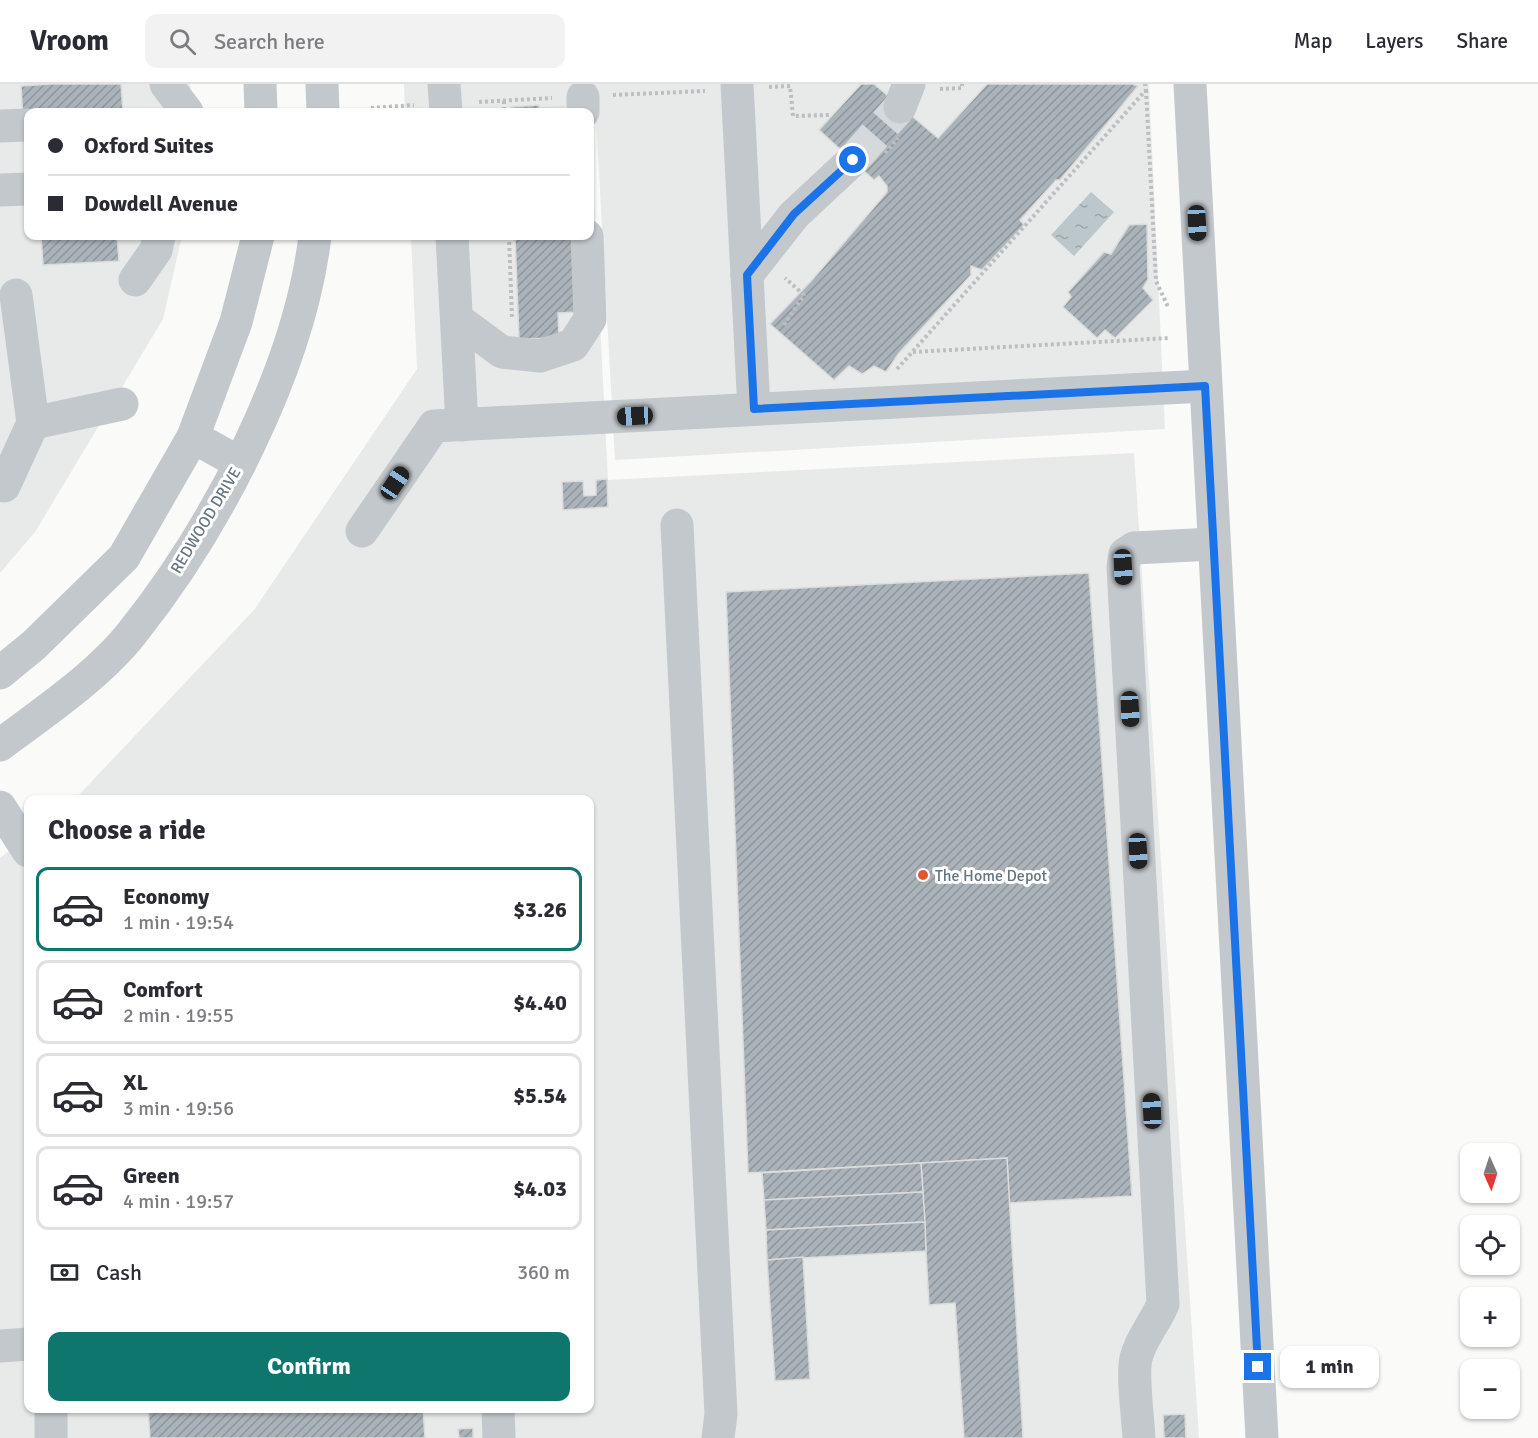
<!DOCTYPE html>
<meta charset="utf-8">
<style>
:root{--surface:#fff;--page:#f2f2f3;--text:#2b2b33;--muted:#7c7c81;--line:#e1e1e2;--accent:#0f766e}
body{margin:0;font-family:Signika,sans-serif;background:var(--page);color:var(--text);height:100vh;display:flex;flex-direction:column;font-size:22px;white-space:nowrap}
*{box-sizing:border-box;margin:0}
p{font-size:20px;color:var(--muted)}
.icon{flex:none;width:33px;height:33px;fill:none;stroke:currentColor;stroke-width:2;stroke-linecap:round;stroke-linejoin:round}
.map{position:relative;flex:1;overflow:hidden}
.details{position:absolute;left:24px;top:711px;width:570px;height:618px;display:flex;flex-direction:column;background:var(--surface);border-radius:12px;box-shadow:0 2px 4px #0004}
.details>*{flex:none}
.top-card{position:absolute;left:24px;top:24px;width:570px;height:132px;border-radius:12px;box-shadow:0 2px 4px #0004;display:grid;align-content:center;height:132px;padding:0 24px;background:var(--surface)}
.needle{width:39px;rotate:177deg}
.fabs{position:absolute;left:1460px;top:1059px;display:grid;gap:12px}
.fabs a{display:grid;place-items:center;width:60px;height:60px;border-radius:12px;background:var(--surface);box-shadow:0 2px 4px #0004;font-size:30px}
.end{position:absolute;width:27px;height:27px;margin:-14px;border:8px solid #1a73e8;background:#fff;box-shadow:0 0 0 3px #fff}
.from{border-radius:50%}
.bubble{position:absolute;height:42px;border-radius:12px;background:var(--surface);box-shadow:0 2px 4px #0004;font-size:20px;font-weight:800;line-height:42px;text-align:center}
.car{position:absolute;width:18px;height:36px;margin:-18px -9px;border-radius:8px;box-shadow:0 0 4px 2px #0007;background:linear-gradient(#222 24%,#8ab4d8 0 40%,#222 0 76%,#8ab4d8 0 86%,#222 0)}
.top-card b{display:flex;align-items:center;gap:21px;height:57px;font-size:22px}
.top-card b+b{border-top:2px solid var(--line)}
.top-card i{width:15px;height:15px;background:var(--text)}
ul{padding:0;list-style:none}
li{display:flex;align-items:center;gap:18px;height:84px;margin:0 12px 9px;padding:0 12px;border:3px solid var(--line);border-radius:12px}
li div{flex:1}
li b{display:block;font-size:22px}
li em{font-style:normal;font-weight:800}
li.on{border-color:var(--accent)}
li>.icon{width:54px;height:54px;stroke-width:1.5}
h2{padding:0 24px;font-size:27px;line-height:72px}
.pay{display:flex;align-items:center;gap:15px;height:66px;padding:0 24px;font-size:22px}
.pay p{margin-inline-start:auto}
.primary-button{display:flex;gap:12px;margin-top:auto;padding:12px 24px}
.primary-button a{flex:1;height:69px;border-radius:12px;background:var(--accent);color:#fff;font-size:24px;font-weight:800;line-height:69px;text-align:center}
header{display:flex;align-items:center;gap:36px;box-sizing:border-box;height:84px;padding:0 30px;background:var(--surface);border-bottom:2px solid var(--line)}
header strong{font-size:28px}
nav{display:flex;gap:33px;margin-inline-start:auto;font-size:21px}
.search{width:420px;height:54px;background:var(--page);display:flex;align-items:center;gap:15px;box-sizing:border-box;padding:0 21px;border-radius:12px;color:var(--muted);font-size:22px}
.map>svg:first-child{display:block}
.built{fill:#e8e9e9}
.water{fill:url(#water-ripples)}
.building{fill:url(#building-hatch);stroke:#dcdcda;stroke-width:1.5}
.lines{fill:none;stroke-linecap:round;stroke-linejoin:round}
.minor-tunnel{stroke:#d5d9db;stroke-width:33;stroke-dasharray:33 16;stroke-linecap:butt}
.path{stroke:#bbbfc2;stroke-width:4;stroke-dasharray:3 3;stroke-linecap:butt}
.minor{stroke:#c3c8cc;stroke-width:33}
.route{stroke:#1a73e8;stroke-width:8}
.poi-dot{fill:#e4572e;stroke:#fff;stroke-width:2}
.labels{text-anchor:middle;stroke-width:6;stroke-linejoin:round;paint-order:stroke}
.street-label{font-size:16px;fill:#657683;stroke:#fff}
.poi-label{font-size:16px;fill:#657683;stroke:#fff;text-anchor:start}
</style>
<header>
<strong>Vroom</strong>
<div class="search"><svg class="icon" aria-label="search" viewBox="0 0 24 24"><circle cx="10" cy="10" r="6"/><path d="M15 15l6 6"/></svg>Search here</div>
<nav><a>Map</a><a>Layers</a><a>Share</a></nav>
</header>
<div class="map">
<svg width="1538" height="1354" viewBox="0 0 1538 1354">
<defs>
<pattern id="water-ripples" width="26" height="14" patternUnits="userSpaceOnUse" patternTransform="scale(1.5)"><rect width="26" height="14" fill="#bbc7cb"/><path d="M2 4q2-2 4 0t4 0M15 11q2-2 4 0t4 0" fill="none" stroke="#9ca6aa"/></pattern>
<pattern id="building-hatch" width="6" height="6" patternUnits="userSpaceOnUse" patternTransform="scale(1.5)"><rect width="6" height="6" fill="#aab3b9"/><path d="M-1 1l2-2M0 6l6-6M5 7l2-2" fill="none" stroke="#8e969c"/></pattern>
</defs>
<rect width="100%" height="100%" fill="#fafaf8"/>
<g class="built">
<polygon points="0,0 190,0 193,28 28,28 28,152 182,152 163,235 35,448 0,489"/>
<polygon points="404,0 588,0 608,396 1134,369 1199,1354 0,1354 0,774 28,753 28,1324 590,1324 590,716 75,715 254,526 417,285 411,152 590,152 590,28 405,28"/>
<polygon points="594,0 1149,0 1165,345 615,376"/>
</g>
<polygon class="water" points="1091,108 1114,128 1074,172 1051,151"/>
<g class="building">
<polygon points="50,0 121,0 123,28 28,28 28,88 26,88 21,2"/>
<polygon points="861,0 874,0 938,54 987,0 1132,0 1138,2 1060,96 1056,96 1020,136 1024,141 982,186 971,182 971,191 899,269 886,288 874,282 862,290 849,282 834,296 770,240 813,195 887,108 887,102 879,92 874,96 819,46"/>
<polygon points="539,21 539,24 564,23 565,28 511,28 511,23"/>
<polygon points="1147,140 1148,195 1143,204 1153,216 1115,254 1105,246 1097,254 1063,223 1071,213 1068,208 1104,168 1111,170 1129,141"/>
<polygon points="41,152 117,152 119,177 43,181"/>
<polygon points="515,152 573,152 578,228 558,229 559,254 519,255"/>
<polygon points="607,395 608,423 563,426 562,398 583,397 584,412 596,411 596,396"/>
<polygon points="1089,489 1132,1112 1009,1119 1007,1074 748,1089 726,508"/>
<polygon points="1007,1074 1023,1354 964,1354 955,1219 929,1221 921,1079"/>
<polygon points="921,1079 923,1108 764,1116 762,1089"/>
<polygon points="923,1108 925,1138 766,1146 764,1116"/>
<polygon points="925,1138 926,1167 767,1176 766,1146"/>
<polygon points="803,1173 810,1295 775,1297 767,1176"/>
<polygon points="148,1324 423,1324 425,1354 150,1354"/>
<polygon points="1185,1330 1186,1354 1164,1354 1163,1331"/>
<polygon points="473,1344 473,1354 459,1354 458,1345"/>
</g>
<g class="lines">
<polyline class="minor-tunnel" points="853,76 900,23"/>
<g class="path">
<polyline points="769,3 790,2 793,32 829,31"/>
<polyline points="940,5 962,4 962,0"/>
<polyline points="1146,6 1156,197 1168,223"/>
<polyline points="613,11 705,7"/>
<polyline points="504,17 504,28"/>
<polyline points="479,18 552,14"/>
<polyline points="371,24 414,21"/>
<polyline points="885,69 898,54"/>
<polyline points="509,152 512,235"/>
<polyline points="784,241 804,211 785,194"/>
<polyline points="913,268 1170,254"/>
<polyline points="897,285 1146,6 1145,0"/>
</g>
<g class="minor">
<polyline points="166,0 187,28"/>
<polyline points="260,0 261,28"/>
<polyline points="322,0 323,28"/>
<polyline points="444,0 446,28"/>
<polyline points="737,0 754,325"/>
<polyline points="1190,0 1262,1354"/>
<polyline points="583,13 583,28"/>
<polyline points="900,23 909,0"/>
<polyline points="0,42 28,41"/>
<polyline points="0,106 28,105"/>
<polyline points="452,152 462,341"/>
<polyline points="747,191 794,131 853,76"/>
<polyline points="135,196 156,166 159,152"/>
<polyline points="457,235 502,268 540,272 573,261 590,235 587,152"/>
<polyline points="33,339 122,320"/>
<polyline points="193,353 240,379"/>
<polyline points="4,402 33,339 16,211"/>
<polyline points="677,441 721,1330 718,1354"/>
<polyline points="362,447 434,342 1205,302"/>
<polyline points="0,589 34,561 124,473 193,353 236,238 258,152"/>
<path d="M0,661C43,629 99,591 132,549C216,444 299,285 315,152"/>
<polyline points="0,723 28,767"/>
<polyline points="0,1262 28,1260"/>
<polyline points="498,1324 499,1354"/>
<polyline points="51,1354 51,1324"/>
<path d="M1139,1354C1138,1334 1132,1292 1136,1274C1141,1254 1155,1239 1163,1220L1123,483L1125,470L1134,464L1213,460"/>
</g>
</g>
<g class="lines">
<polyline class="route" points="853,76 794,130 747,191 754,325 1205,302 1258,1283"/>
</g>
<circle class="poi-dot" cx="923" cy="791" r="6"/>
<g class="labels">
<g class="street-label">
<text transform="translate(205 436) rotate(-59)" y="6">REDWOOD DRIVE</text>
</g>
<g class="poi-label">
<text x="935" y="797">The Home Depot</text>
</g>
</g>
</svg>
<div class="fabs">
<a><svg class="needle" viewBox="-14 -14 28 28"><path d="M0-13l5 13h-10z" fill="#e53935"/><path d="M0 13l5-13h-10z" fill="#7c7c81"/></svg></a>
<a><svg class="icon" aria-label="locate" viewBox="0 0 24 24"><circle cx="12" cy="12" r="6"/><path d="M12 2v4M12 18v4M2 12h4M18 12h4"/></svg></a>
<a>+</a>
<a>−</a>
</div>
<i class="end from" style="left:853px;top:76px"></i>
<i class="end" style="left:1258px;top:1283px"></i>
<div class="bubble" style="left:1280px;top:1262px;width:99px">1 min</div>
<i class="car" style="left:1197px;top:139px;rotate:177deg"></i>
<i class="car" style="left:635px;top:332px;rotate:267deg"></i>
<i class="car" style="left:395px;top:399px;rotate:34deg"></i>
<i class="car" style="left:1123px;top:483px;rotate:177deg"></i>
<i class="car" style="left:1130px;top:625px;rotate:177deg"></i>
<i class="car" style="left:1138px;top:767px;rotate:177deg"></i>
<i class="car" style="left:1152px;top:1027px;rotate:357deg"></i>
<div class="top-card">
<b><i class="from"></i>Oxford Suites</b>
<b><i></i>Dowdell Avenue</b>
</div>
<section class="details">
<h2>Choose a ride</h2>
<ul>
<li class="on"><svg class="icon" aria-label="car" viewBox="0 0 24 24"><path d="M5 17H2v-5l4-1 3-4h7l3 4 3 1v5h-3M9 17h6M6 11h13"/><circle cx="7" cy="17" r="2"/><circle cx="17" cy="17" r="2"/></svg><div><b>Economy</b><p>1 min · 19:54</p></div><em>$3.26</em></li>
<li><svg class="icon" aria-label="car" viewBox="0 0 24 24"><path d="M5 17H2v-5l4-1 3-4h7l3 4 3 1v5h-3M9 17h6M6 11h13"/><circle cx="7" cy="17" r="2"/><circle cx="17" cy="17" r="2"/></svg><div><b>Comfort</b><p>2 min · 19:55</p></div><em>$4.40</em></li>
<li><svg class="icon" aria-label="car" viewBox="0 0 24 24"><path d="M5 17H2v-5l4-1 3-4h7l3 4 3 1v5h-3M9 17h6M6 11h13"/><circle cx="7" cy="17" r="2"/><circle cx="17" cy="17" r="2"/></svg><div><b>XL</b><p>3 min · 19:56</p></div><em>$5.54</em></li>
<li><svg class="icon" aria-label="car" viewBox="0 0 24 24"><path d="M5 17H2v-5l4-1 3-4h7l3 4 3 1v5h-3M9 17h6M6 11h13"/><circle cx="7" cy="17" r="2"/><circle cx="17" cy="17" r="2"/></svg><div><b>Green</b><p>4 min · 19:57</p></div><em>$4.03</em></li>
</ul>
<div class="pay"><svg class="icon" aria-label="cash" viewBox="0 0 24 24"><path d="M3 7h18v10H3z"/><circle cx="12" cy="12" r="2"/></svg>Cash<p>360 m</p></div>
<div class="primary-button"><a>Confirm</a></div>
</section>
</div>
